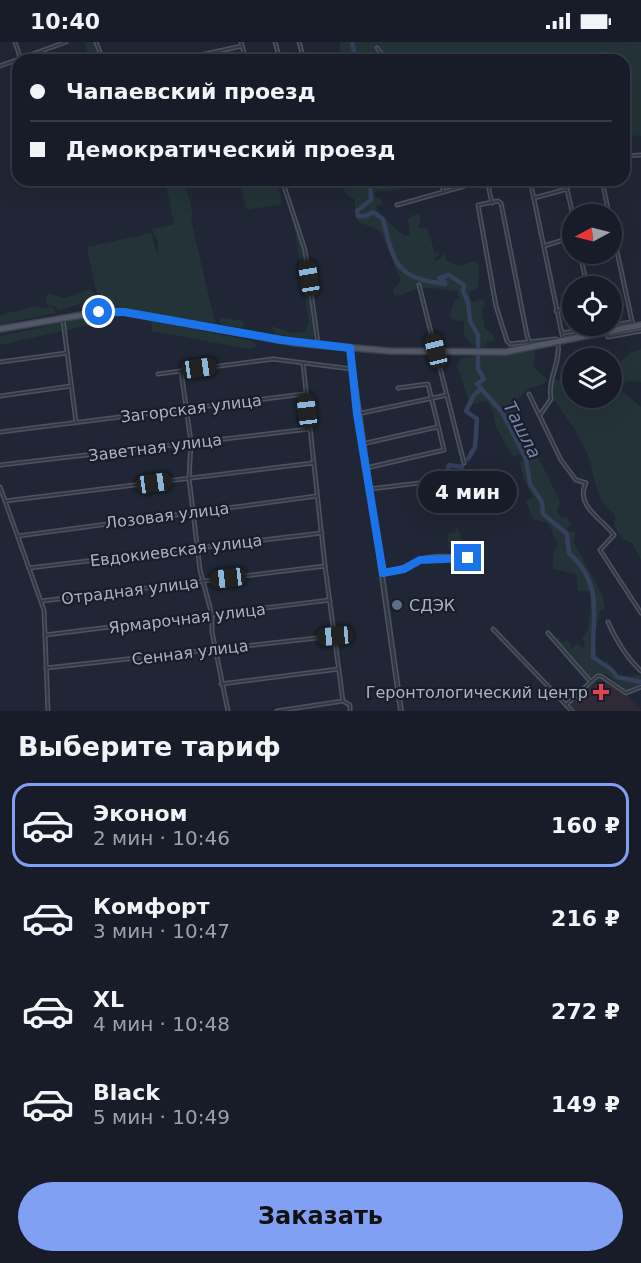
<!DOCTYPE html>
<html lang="ru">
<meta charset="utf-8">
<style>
:root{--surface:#181c28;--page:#252934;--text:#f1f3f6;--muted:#9fa1a8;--line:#363a45;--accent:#81a0f3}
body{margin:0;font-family:"DejaVu Sans",sans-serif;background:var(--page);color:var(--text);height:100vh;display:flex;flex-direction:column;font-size:22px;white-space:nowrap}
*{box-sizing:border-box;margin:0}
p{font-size:20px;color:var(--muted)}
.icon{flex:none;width:33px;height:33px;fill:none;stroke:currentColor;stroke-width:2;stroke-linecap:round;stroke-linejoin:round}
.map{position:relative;height:669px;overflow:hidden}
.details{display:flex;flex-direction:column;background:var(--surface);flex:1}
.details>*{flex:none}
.hud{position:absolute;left:12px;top:12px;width:618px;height:132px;border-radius:18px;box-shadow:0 6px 24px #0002,0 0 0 2px var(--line);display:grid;align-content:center;height:132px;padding:0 18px;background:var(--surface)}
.needle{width:39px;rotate:263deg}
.buttons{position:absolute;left:562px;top:162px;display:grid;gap:12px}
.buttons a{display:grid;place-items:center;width:60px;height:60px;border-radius:50%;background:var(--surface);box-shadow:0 6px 24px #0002,0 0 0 2px var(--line);font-size:30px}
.end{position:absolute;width:27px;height:27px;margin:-14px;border:8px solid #1a73e8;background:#fff;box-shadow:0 0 0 3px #fff}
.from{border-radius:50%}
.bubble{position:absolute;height:42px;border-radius:21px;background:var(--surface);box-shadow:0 6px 24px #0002,0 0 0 2px var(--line);font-size:20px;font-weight:600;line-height:42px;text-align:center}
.car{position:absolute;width:18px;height:36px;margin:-18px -9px;border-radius:8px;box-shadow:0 0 4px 2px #0007;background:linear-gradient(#222 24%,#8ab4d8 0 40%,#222 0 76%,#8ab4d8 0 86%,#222 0)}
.hud b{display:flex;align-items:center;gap:21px;height:57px;font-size:22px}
.hud b+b{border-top:2px solid var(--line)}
.hud i{width:15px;height:15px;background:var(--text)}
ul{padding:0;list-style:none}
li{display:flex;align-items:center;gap:18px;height:84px;margin:0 12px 9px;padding:0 6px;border:3px solid transparent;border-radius:18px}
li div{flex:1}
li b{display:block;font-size:22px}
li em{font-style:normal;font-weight:600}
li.active{border-color:var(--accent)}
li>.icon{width:54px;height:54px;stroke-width:1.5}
h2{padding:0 18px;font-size:27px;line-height:72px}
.cta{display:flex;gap:12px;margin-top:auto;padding:12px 18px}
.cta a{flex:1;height:69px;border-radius:36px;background:var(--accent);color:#111;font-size:24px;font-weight:600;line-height:69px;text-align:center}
.status{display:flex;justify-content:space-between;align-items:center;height:42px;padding:0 30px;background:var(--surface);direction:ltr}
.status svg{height:16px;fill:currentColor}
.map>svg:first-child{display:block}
.medical{fill:#2e2b37}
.green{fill:#233337}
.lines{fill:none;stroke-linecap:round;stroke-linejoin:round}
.river{stroke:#34405c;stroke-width:4.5}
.minor-casing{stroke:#4d5361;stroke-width:5}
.tertiary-casing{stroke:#4d5361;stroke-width:6}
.primary-casing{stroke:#3c424f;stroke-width:8}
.minor{stroke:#333845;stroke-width:2}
.tertiary{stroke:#333845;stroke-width:3}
.primary{stroke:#515766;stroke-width:5}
.route{stroke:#1a73e8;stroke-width:8}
.service-dot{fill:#5c6f8a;stroke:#191e2a;stroke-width:2}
.health-dot{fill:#e0444e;stroke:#191e2a;stroke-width:2}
.labels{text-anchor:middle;stroke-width:4.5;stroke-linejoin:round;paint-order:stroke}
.street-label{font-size:16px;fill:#adb3c3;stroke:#191e2a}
.poi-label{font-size:16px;fill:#adb3c3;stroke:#191e2a;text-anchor:start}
.water-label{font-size:18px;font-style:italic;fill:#7686aa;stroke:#191e2a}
</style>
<div class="status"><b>10:40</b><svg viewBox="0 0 49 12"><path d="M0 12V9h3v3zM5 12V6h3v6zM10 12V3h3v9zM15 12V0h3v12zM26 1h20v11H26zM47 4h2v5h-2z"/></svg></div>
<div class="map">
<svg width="641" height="669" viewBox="0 0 641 669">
<rect width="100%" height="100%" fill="#202635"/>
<polygon class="medical" points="597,635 626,652 641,669 574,669 569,661"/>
<g class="green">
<polygon points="84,0 95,0 103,18 91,18"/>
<polygon points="340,0 641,0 641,94 624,93 624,18 344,18 340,13"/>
<polygon points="233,9 237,10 232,15 234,18 185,18"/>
<polygon points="165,138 185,138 193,175 191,178 215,281 99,264 87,205 151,191 158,215 158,200 152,187 174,182"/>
<polygon points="238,138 275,138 281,153 281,162 247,168"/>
<path d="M339,138H414L400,148L375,150V155L381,157L382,162L376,165C383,178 394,185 405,194L410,192L408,176L418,172L421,177L418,186H427L435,211L440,209L434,219L440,217L444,211L447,219L459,224L475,219L479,225L478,245L469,251L472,260L483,257L485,261L482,269L485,286L493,293L495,299L487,300L484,305L472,303L464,292V279L453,278L449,274L454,260L459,256L457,249C444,247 431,245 417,247C408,249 403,255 394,253L393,248L401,239L381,190C362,177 354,189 355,157L347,153Z"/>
<path d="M293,177C308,199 311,264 315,293L310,297L275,292L271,284L292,291L305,290L309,279Z"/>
<polygon points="91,247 97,258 95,262 89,260 58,268 55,264 48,264 45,259 48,251 64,256"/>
<polygon points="36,264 40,266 53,265 56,271 0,282 0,273"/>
<polygon points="91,275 94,281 90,283 0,303 0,294"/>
<polygon points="221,276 240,278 245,282 241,286 221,282 219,280"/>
<polygon points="151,279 253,299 257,304 249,307 152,289"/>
<path d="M641,307V340L629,339L620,343L623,350L641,365V518L632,501L622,497L615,485V473C593,457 596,432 586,409C577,389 563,371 551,353L553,337L568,341L573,337V356H612V328L630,311Z"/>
<polygon points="535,308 533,325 547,337 544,342 529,346 515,360 527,392 560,459 557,470 561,476 566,474 572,483 567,486 569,490 575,489 574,501 602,552 605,566 600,569 594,596 598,618 602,621 607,619 619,634 641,633 641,641 629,648 623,647 607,632 595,631 589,637 554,599 559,595 563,601 568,597 572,607 577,601 583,607 585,601 582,597 588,588 591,552 589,549 578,549 576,532 553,527 553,512 558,503 548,481 533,477 526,459 533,455 523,436 520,420 525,412 513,414 496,385 493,369 487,359 470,363 457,323 462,316"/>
<polygon points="455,484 460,490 462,504 449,506 447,492 456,490"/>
</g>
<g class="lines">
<g class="river">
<polyline points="352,0 356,18"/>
<path d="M370,138L371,158L357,169L358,174H366L373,170L383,177C394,222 396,236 445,242V240L439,236L449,233L464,243L463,249L468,260L470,279L478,293V327L484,337L477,342L502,370L526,417L530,442L542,460L543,472L567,492L569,511C604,543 592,573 593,615L612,628L617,635L641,640"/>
<polyline points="468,417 475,405 477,377 466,369 474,353 480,348"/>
<polyline points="446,436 449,423 462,425"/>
</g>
<g class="minor-casing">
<g id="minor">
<polyline points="15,0 20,15"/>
<polyline points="96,0 103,18"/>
<polyline points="241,0 246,18"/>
<polyline points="275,0 280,18"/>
<polyline points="299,0 304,18"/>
<polyline points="377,6 387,18"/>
<polyline points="410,17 410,18"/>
<polyline points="177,18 242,4"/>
<polyline points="0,24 66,0"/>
<polyline points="624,114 641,113"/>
<polyline points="282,138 305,208 318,301"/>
<polyline points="442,138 443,148"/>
<polyline points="487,138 492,161"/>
<polyline points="530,138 563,297"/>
<polyline points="602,138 609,172"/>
<polyline points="284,144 318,138"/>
<polyline points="534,156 567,147 573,174"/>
<polyline points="397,163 486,138"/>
<polyline points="612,186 633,284"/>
<polyline points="544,204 573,195"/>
<polyline points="580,212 587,244"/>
<polyline points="419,243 464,421"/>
<polyline points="556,269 573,265"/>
<polyline points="63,278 76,380"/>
<polyline points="612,283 632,280"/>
<polyline points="562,291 609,284"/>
<polyline points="608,291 608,295 641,289"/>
<polyline points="530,303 527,293 501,161 498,159 478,163 496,264 507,299 510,302 556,297"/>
<polyline points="0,320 67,311"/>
<polyline points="303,321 325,524 343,659 350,663 350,669"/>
<polyline points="181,329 191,400 189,436 200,528 212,573 212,590 228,669"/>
<polyline points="158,332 273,317 352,327"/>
<path d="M529,352L561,418L576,438L586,441C574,464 604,478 614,493L600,508L641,571"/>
<polyline points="0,354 71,344"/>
<polyline points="357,372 447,353"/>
<path d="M540,373L551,357C547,337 561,321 558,301"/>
<polyline points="0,390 304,352"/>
<polyline points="362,402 437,385"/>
<polyline points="0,423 309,387"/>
<polyline points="366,426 444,408 428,342 398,346"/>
<polyline points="0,445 44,568 48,669"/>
<polyline points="370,447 460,436"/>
<polyline points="5,459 313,421"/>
<polyline points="18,494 317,454"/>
<polyline points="29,526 322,491"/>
<path d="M383,531C400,529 405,524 419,518C437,511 461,516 481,515"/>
<polyline points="42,559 325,524"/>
<path d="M608,580C616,598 626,615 641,629"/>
<polyline points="493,587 572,669"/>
<polyline points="548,591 590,639"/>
<polyline points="45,593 330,558"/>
<polyline points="46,626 335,594"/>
<polyline points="221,642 339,627"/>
<polyline points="566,663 597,634 601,634 626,651 641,645"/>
<polyline points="277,669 343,659"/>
</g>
</g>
<g class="tertiary-casing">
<polyline id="tertiary" points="350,306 401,669"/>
</g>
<g class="primary-casing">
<polyline id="primary" points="0,287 94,271 124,270 296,301 390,309 505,310 641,283"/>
</g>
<use href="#minor" class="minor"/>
<use href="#tertiary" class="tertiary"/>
<use href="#primary" class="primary"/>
</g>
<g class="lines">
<polyline class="route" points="99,270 124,270 282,298 350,306 357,372 383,531 404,527 420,518 468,516"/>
</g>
<circle class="service-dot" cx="397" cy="563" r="6"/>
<path class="health-dot" d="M598 641h6v6h6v6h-6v6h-6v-6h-6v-6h6z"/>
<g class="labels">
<g class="street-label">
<text transform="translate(191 366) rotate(-7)" y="6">Загорская улица</text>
<text transform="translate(155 405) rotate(-7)" y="6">Заветная улица</text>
<text transform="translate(167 473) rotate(-7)" y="6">Лозовая улица</text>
<text transform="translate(176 508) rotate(-7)" y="6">Евдокиевская улица</text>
<text transform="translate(130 548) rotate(-7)" y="6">Отрадная улица</text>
<text transform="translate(187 576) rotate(-7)" y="6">Ярмарочная улица</text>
<text transform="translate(190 610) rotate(-7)" y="6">Сенная улица</text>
</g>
<g class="poi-label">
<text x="409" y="569">СДЭК</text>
<text x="588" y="656" text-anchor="end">Геронтологический центр</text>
</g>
<g class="water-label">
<text transform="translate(522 388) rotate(63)" y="6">Ташла</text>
</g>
</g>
</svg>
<div class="buttons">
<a><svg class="needle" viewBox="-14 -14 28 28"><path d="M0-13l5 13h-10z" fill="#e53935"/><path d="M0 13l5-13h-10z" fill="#9fa1a8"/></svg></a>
<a><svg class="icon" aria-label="locate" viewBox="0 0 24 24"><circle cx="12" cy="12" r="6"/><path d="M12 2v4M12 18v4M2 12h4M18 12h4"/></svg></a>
<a><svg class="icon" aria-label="layers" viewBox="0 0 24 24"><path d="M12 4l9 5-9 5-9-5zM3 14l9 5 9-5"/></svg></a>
</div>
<i class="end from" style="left:99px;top:270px"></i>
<i class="end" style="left:468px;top:516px"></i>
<div class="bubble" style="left:418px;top:429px;width:99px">4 мин</div>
<i class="car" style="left:309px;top:236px;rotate:351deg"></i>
<i class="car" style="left:436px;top:309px;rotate:346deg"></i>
<i class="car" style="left:199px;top:326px;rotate:82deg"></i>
<i class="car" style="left:307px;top:369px;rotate:353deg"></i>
<i class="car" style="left:154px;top:441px;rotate:82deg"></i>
<i class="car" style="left:228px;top:536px;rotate:263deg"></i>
<i class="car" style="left:335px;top:594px;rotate:265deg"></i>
<div class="hud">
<b><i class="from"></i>Чапаевский проезд</b>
<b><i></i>Демократический проезд</b>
</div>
</div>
<section class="details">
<h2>Выберите тариф</h2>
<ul>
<li class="active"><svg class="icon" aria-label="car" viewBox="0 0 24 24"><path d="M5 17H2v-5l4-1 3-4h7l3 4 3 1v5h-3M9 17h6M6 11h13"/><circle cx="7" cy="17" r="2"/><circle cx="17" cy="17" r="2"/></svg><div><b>Эконом</b><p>2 мин · 10:46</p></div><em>160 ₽</em></li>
<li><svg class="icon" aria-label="car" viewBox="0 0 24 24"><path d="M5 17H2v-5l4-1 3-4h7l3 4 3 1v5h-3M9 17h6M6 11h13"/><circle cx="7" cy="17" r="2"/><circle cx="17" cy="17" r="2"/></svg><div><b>Комфорт</b><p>3 мин · 10:47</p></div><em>216 ₽</em></li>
<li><svg class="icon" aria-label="car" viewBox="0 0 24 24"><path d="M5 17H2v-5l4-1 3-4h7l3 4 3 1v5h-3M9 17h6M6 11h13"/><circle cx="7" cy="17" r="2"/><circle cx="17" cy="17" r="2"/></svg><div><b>XL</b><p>4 мин · 10:48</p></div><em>272 ₽</em></li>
<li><svg class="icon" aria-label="car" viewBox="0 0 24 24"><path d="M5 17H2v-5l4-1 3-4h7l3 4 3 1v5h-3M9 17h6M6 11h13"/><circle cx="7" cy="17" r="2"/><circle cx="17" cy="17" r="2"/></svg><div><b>Black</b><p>5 мин · 10:49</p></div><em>149 ₽</em></li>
</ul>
<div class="cta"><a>Заказать</a></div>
</section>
